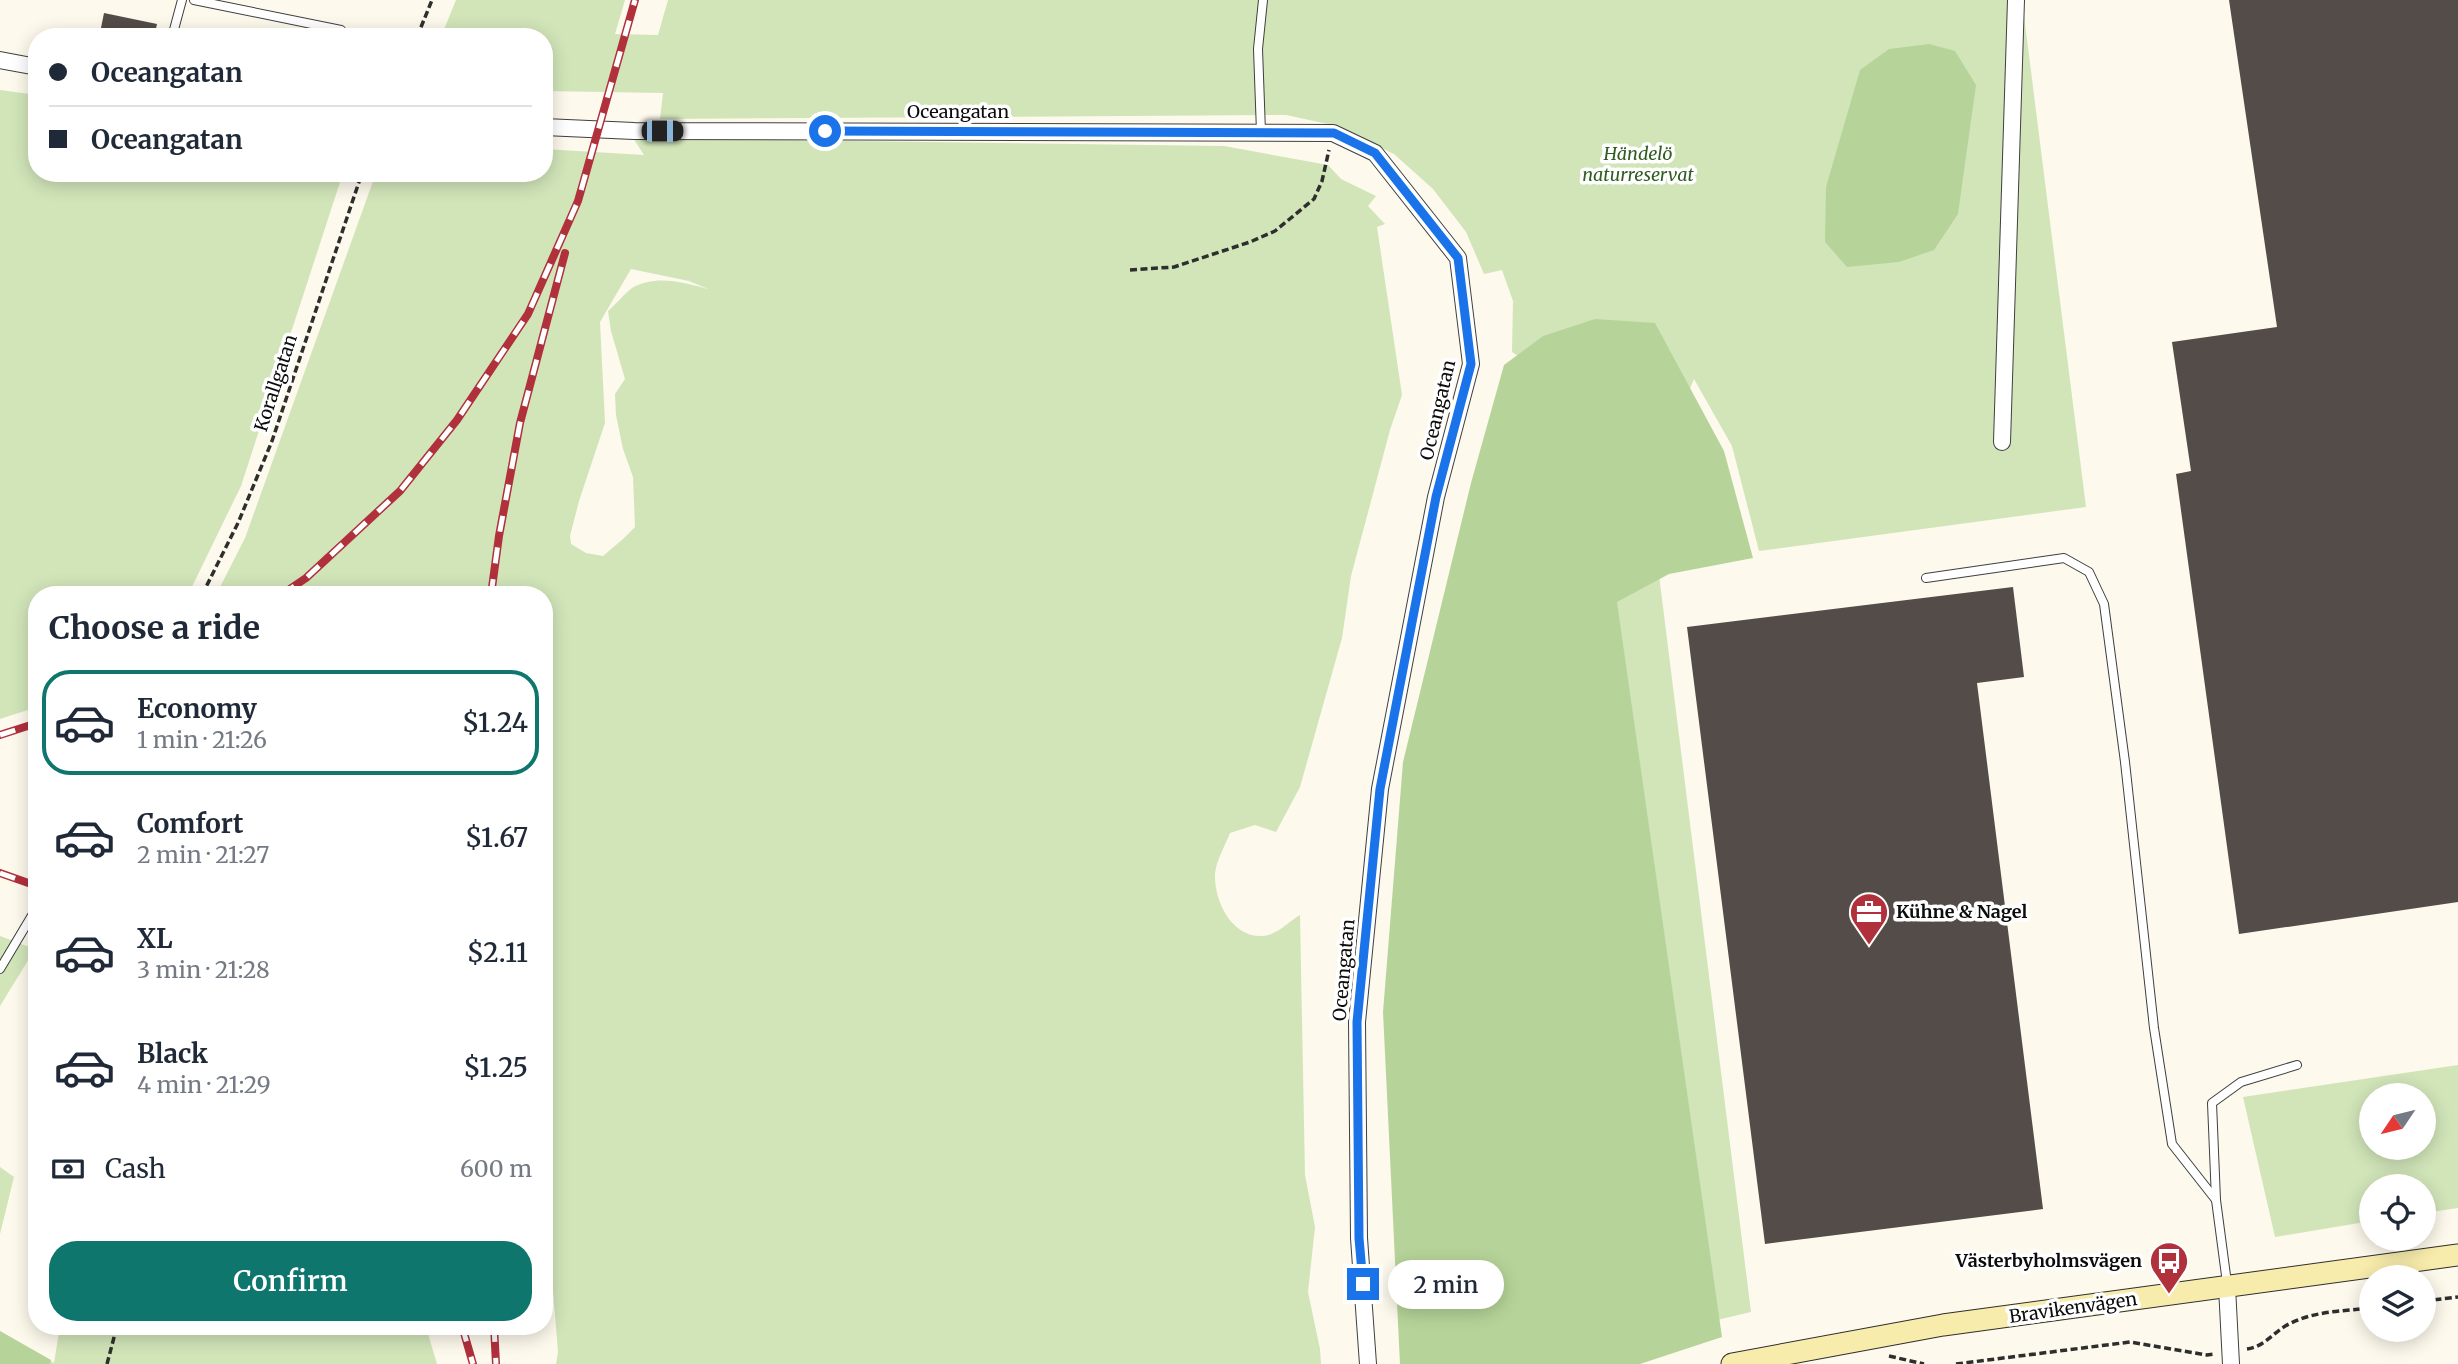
<!DOCTYPE html>
<meta charset="utf-8">
<style>
:root{--surface:#fff;--page:#f2f2f3;--text:#1f2937;--muted:#747a83;--line:#e0e1e3;--accent:#0f766e}
body{margin:0;font-family:Merriweather,serif;background:var(--page);color:var(--text);height:100vh;display:flex;flex-direction:column;font-size:26px;white-space:nowrap}
*{box-sizing:border-box;margin:0}
p{font-size:23px;color:var(--muted)}
.icon{flex:none;width:38px;height:38px;fill:none;stroke:currentColor;stroke-width:2;stroke-linecap:round;stroke-linejoin:round}
.map{position:relative;flex:1;overflow:hidden}
.drawer{position:absolute;left:28px;top:586px;width:525px;height:749px;display:flex;flex-direction:column;background:var(--surface);border-radius:28px;box-shadow:0 4px 18px #0003}
.drawer>*{flex:none}
.top-card{position:absolute;left:28px;top:28px;width:525px;height:154px;border-radius:28px;box-shadow:0 4px 18px #0003;display:grid;align-content:center;height:154px;padding:0 21px;background:var(--surface)}
.needle{width:46px;rotate:235deg}
.tools{position:absolute;left:2359px;top:1083px;display:grid;gap:14px}
.tools a{display:grid;place-items:center;width:77px;height:77px;border-radius:50%;background:var(--surface);box-shadow:0 4px 18px #0003;font-size:35px}
.end{position:absolute;width:32px;height:32px;margin:-16px;border:9px solid #1a73e8;background:#fff;box-shadow:0 0 0 4px #fff}
.from{border-radius:50%}
.bubble{position:absolute;height:49px;border-radius:24px;background:var(--surface);box-shadow:0 4px 18px #0003;font-size:23px;font-weight:600;line-height:49px;text-align:center}
.car{position:absolute;width:21px;height:42px;margin:-21px -10px;border-radius:9px;box-shadow:0 0 5px 2px #0007;background:linear-gradient(#222 24%,#8ab4d8 0 40%,#222 0 76%,#8ab4d8 0 86%,#222 0)}
.top-card b{display:flex;align-items:center;gap:24px;height:66px;font-size:26px}
.top-card b+b{border-top:2px solid var(--line)}
.top-card i{width:18px;height:18px;background:var(--text)}
ul{padding:0;list-style:none}
li{display:flex;align-items:center;gap:21px;height:105px;margin:0 14px 10px;padding:0 7px;border:4px solid transparent;border-radius:28px}
li div{flex:1}
li b{display:block;font-size:26px}
li em{font-style:normal;font-weight:600}
li.selected{border-color:var(--accent)}
li>.icon{width:63px;height:63px;stroke-width:1.5}
h2{padding:0 21px;font-size:32px;line-height:84px}
.pay{display:flex;align-items:center;gap:18px;height:77px;padding:0 21px;font-size:26px}
.pay p{margin-inline-start:auto}
.primary-button{display:flex;gap:14px;margin-top:auto;padding:14px 21px}
.primary-button a{flex:1;height:80px;border-radius:28px;background:var(--accent);color:#fff;font-size:28px;font-weight:600;line-height:80px;text-align:center}
.map>svg:first-child{display:block}
.green{fill:#d1e5b9;fill-rule:evenodd}
.forest{fill:#b6d499}
.building{fill:#534c49}
.lines{fill:none;stroke-linecap:round;stroke-linejoin:round}
.lane-casing{stroke:#3f3f3f;stroke-width:10}
.street-casing{stroke:#3f3f3f;stroke-width:18}
.secondary-casing{stroke:#2e2e2e;stroke-width:23}
.path{stroke:#2e2e2e;stroke-width:3.5;stroke-dasharray:7 3.5;stroke-linecap:butt}
.lane{stroke:#fff;stroke-width:8}
.street{stroke:#fff;stroke-width:16}
.secondary{stroke:#f8ecac;stroke-width:21}
.rail-casing{stroke:#b0303c;stroke-width:8}
.rail{stroke:#fff;stroke-width:5;stroke-dasharray:16;stroke-linecap:butt}
.route{stroke:#1a73e8;stroke-width:9}
.labels{text-anchor:middle;stroke-width:7;stroke-linejoin:round;paint-order:stroke}
.street-label{font-size:18px;fill:#0c0c0c;stroke:#fff}
.park-label{font-size:18px;font-style:italic;fill:#315d22;stroke:#fff}
.poi-label{font-size:18px;font-weight:bold;fill:#0c0c0c;stroke:#fff;text-anchor:start}
</style>
<div class="map">
<svg width="2458" height="1364" viewBox="0 0 2458 1364">
<rect width="100%" height="100%" fill="#fdf9ec"/>
<g class="green">
<polygon points="456,0 625,0 615,34 658,35 668,0 2022,0 2086,507 1759,551 1732,446 1694,379 1648,487 1751,1312 1529,1364 1540,371 1512,352 1513,301 1502,270 1484,274 1466,232 1433,189 1394,154 1337,126 1286,115 660,119 663,93 544,91 544,37 441,37"/>
<polygon points="0,90 37,95 37,173 343,173 241,486 188,595 37,595 37,707 0,719"/>
<path d="M633,138L1224,146L1328,165L1341,179L1376,196L1368,206L1385,224L1377,227L1402,395L1390,430L1351,576L1342,638L1300,787L1276,832L1255,825L1230,833C1225,846 1216,861 1215,874C1214,901 1232,938 1263,936C1277,935 1288,922 1300,915L1305,1175L1315,1227L1308,1292L1320,1349L1321,1364H556L558,1352L547,1215L544,1203V595H216L245,538L376,173H544V149L644,155ZM631,269L689,281L708,289C684,283 657,274 632,288C624,294 616,304 608,311L611,331L625,379L615,394L616,415L623,449L633,477L635,527L623,539L603,556L586,553L571,544L570,536L579,501L605,423L600,322Z"/>
<polygon points="0,936 35,949 0,1006"/>
<path d="M2458,1065V1208L2424,1213V1186H2371V1221L2275,1237L2243,1097ZM2371,1096H2424V1148H2371Z"/>
<polygon points="0,1167 14,1177 0,1234"/>
<polygon points="60,1326 426,1327 437,1364 0,1364 0,1331 54,1363"/>
</g>
<g class="forest">
<polygon points="1929,44 1955,51 1976,85 1958,214 1934,250 1899,262 1847,267 1825,242 1826,187 1860,70 1889,49"/>
<polygon points="1595,319 1655,323 1724,451 1753,558 1669,574 1617,602 1722,1337 1640,1364 1400,1364 1383,1012 1403,762 1471,483 1504,365 1543,336"/>
<polygon points="0,1331 51,1360 50,1364 0,1364"/>
</g>
<g class="building">
<polygon points="2229,0 2458,0 2458,902 2239,934 2176,474 2191,471 2172,342 2277,327"/>
<polygon points="104,13 157,24 154,37 121,37 100,33"/>
<polygon points="2013,587 2024,677 1977,683 2043,1209 1765,1244 1687,627"/>
</g>
<g class="lines">
<g class="lane-casing">
<g id="lane">
<polyline points="194,0 341,30"/>
<polyline points="172,37 182,0"/>
<polyline points="1261,132 1258,49 1263,0"/>
<polyline points="1926,578 2064,558 2089,572 2104,604 2125,762 2154,1028 2172,1144 2216,1200 2227,1283"/>
<polyline points="0,969 37,907"/>
<polyline points="2216,1200 2212,1103 2241,1082 2297,1065"/>
</g>
</g>
<g class="street-casing">
<g id="street">
<polyline points="0,60 37,67"/>
<polyline points="544,127 634,131 1333,133 1375,153 1458,258 1471,364 1436,497 1380,789 1357,1022 1359,1238 1368,1364"/>
<polyline points="2002,442 2016,0"/>
<polyline points="2227,1287 2231,1364"/>
</g>
</g>
<g class="secondary-casing">
<polyline id="secondary" points="1732,1364 1943,1325 2458,1255"/>
</g>
<g class="path">
<polyline points="417,37 432,0"/>
<polyline points="1130,270 1174,267 1250,242 1275,231 1314,199 1322,181 1329,150"/>
<polyline points="202,595 238,523 272,441 362,173"/>
<polyline points="2424,1301 2458,1297"/>
<path d="M2247,1349C2266,1346 2273,1332 2289,1324C2314,1311 2344,1311 2371,1308"/>
<polyline points="1889,1356 1924,1364"/>
<polyline points="107,1364 117,1326"/>
<polyline points="1956,1364 2130,1342 2207,1355 2215,1354"/>
</g>
<use href="#lane" class="lane"/>
<use href="#street" class="street"/>
<use href="#secondary" class="secondary"/>
<g class="rail-casing">
<g id="rail">
<polyline points="281,595 306,578 400,491 457,420 528,314 578,201 635,0"/>
<polyline points="491,595 499,536 520,423 565,253"/>
<polyline points="0,735 37,723"/>
<polyline points="0,873 37,886"/>
<polyline points="462,1326 473,1364"/>
<polyline points="494,1326 496,1364"/>
</g>
</g>
<use href="#rail" class="rail"/>
</g>
<g class="lines">
<polyline class="route" points="825,131 1334,133 1375,153 1458,258 1471,364 1436,497 1380,789 1357,1022 1359,1238 1363,1284"/>
</g>
<defs>
<g id="office-pin" transform="scale(2.0125)"><path d="M0 17L-7.5 6A9.5 9.5 0 1 1 7.5 6Z" fill="#b0303c" stroke="#fff"/><path d="M-6-3h4V-5.5h4V-3h4V5H-6ZM-1-4.5V-3h2v-1.5ZM-6 0V1H6V0Z" fill="#fff"/></g>
<g id="bus-pin" transform="scale(2.0125)"><path d="M0 17L-7.5 6A9.5 9.5 0 1 1 7.5 6Z" fill="#b0303c" stroke="#fff"/><path d="M-5-6H5V4H4V6H2V4H-2V6H-4V4H-5ZM-3.5-4V0h7V-4ZM-3.5 1.2v1.5H-2V1.2ZM2 1.2v1.5H3.5V1.2Z" fill="#fff"/></g>
</defs>
<g fill-rule="evenodd">
<use href="#office-pin" x="1869" y="912"/>
<use href="#bus-pin" x="2169" y="1261"/>
</g>
<g class="labels">
<g class="street-label">
<text x="958" y="118">Oceangatan</text>
<text transform="translate(276 383) rotate(-72)" y="6">Korallgatan</text>
<text transform="translate(1438 410) rotate(-77)" y="6">Oceangatan</text>
<text transform="translate(1344 970) rotate(-85)" y="6">Oceangatan</text>
<text transform="translate(2073 1308) rotate(-8)" y="6">Bravikenvägen</text>
</g>
<g class="park-label">
<text x="1638" y="160">Händelö<tspan x="1638" dy="21">naturreservat</tspan></text>
</g>
<g class="poi-label">
<text x="1896" y="918">Kühne &amp; Nagel</text>
<text x="2142" y="1267" text-anchor="end">Västerbyholmsvägen</text>
</g>
</g>
</svg>
<div class="tools">
<a><svg class="needle" viewBox="-14 -14 28 28"><path d="M0-13l5 13h-10z" fill="#e53935"/><path d="M0 13l5-13h-10z" fill="#747a83"/></svg></a>
<a><svg class="icon" aria-label="locate" viewBox="0 0 24 24"><circle cx="12" cy="12" r="6"/><path d="M12 2v4M12 18v4M2 12h4M18 12h4"/></svg></a>
<a><svg class="icon" aria-label="layers" viewBox="0 0 24 24"><path d="M12 4l9 5-9 5-9-5zM3 14l9 5 9-5"/></svg></a>
</div>
<i class="end from" style="left:825px;top:131px"></i>
<i class="end" style="left:1363px;top:1284px"></i>
<div class="bubble" style="left:1388px;top:1260px;width:116px">2 min</div>
<i class="car" style="left:662px;top:131px;rotate:90deg"></i>
<div class="top-card">
<b><i class="from"></i>Oceangatan</b>
<b><i></i>Oceangatan</b>
</div>
<section class="drawer">
<h2>Choose a ride</h2>
<ul>
<li class="selected"><svg class="icon" aria-label="car" viewBox="0 0 24 24"><path d="M5 17H2v-5l4-1 3-4h7l3 4 3 1v5h-3M9 17h6M6 11h13"/><circle cx="7" cy="17" r="2"/><circle cx="17" cy="17" r="2"/></svg><div><b>Economy</b><p>1 min · 21:26</p></div><em>$1.24</em></li>
<li><svg class="icon" aria-label="car" viewBox="0 0 24 24"><path d="M5 17H2v-5l4-1 3-4h7l3 4 3 1v5h-3M9 17h6M6 11h13"/><circle cx="7" cy="17" r="2"/><circle cx="17" cy="17" r="2"/></svg><div><b>Comfort</b><p>2 min · 21:27</p></div><em>$1.67</em></li>
<li><svg class="icon" aria-label="car" viewBox="0 0 24 24"><path d="M5 17H2v-5l4-1 3-4h7l3 4 3 1v5h-3M9 17h6M6 11h13"/><circle cx="7" cy="17" r="2"/><circle cx="17" cy="17" r="2"/></svg><div><b>XL</b><p>3 min · 21:28</p></div><em>$2.11</em></li>
<li><svg class="icon" aria-label="car" viewBox="0 0 24 24"><path d="M5 17H2v-5l4-1 3-4h7l3 4 3 1v5h-3M9 17h6M6 11h13"/><circle cx="7" cy="17" r="2"/><circle cx="17" cy="17" r="2"/></svg><div><b>Black</b><p>4 min · 21:29</p></div><em>$1.25</em></li>
</ul>
<div class="pay"><svg class="icon" aria-label="cash" viewBox="0 0 24 24"><path d="M3 7h18v10H3z"/><circle cx="12" cy="12" r="2"/></svg>Cash<p>600 m</p></div>
<div class="primary-button"><a>Confirm</a></div>
</section>
</div>
